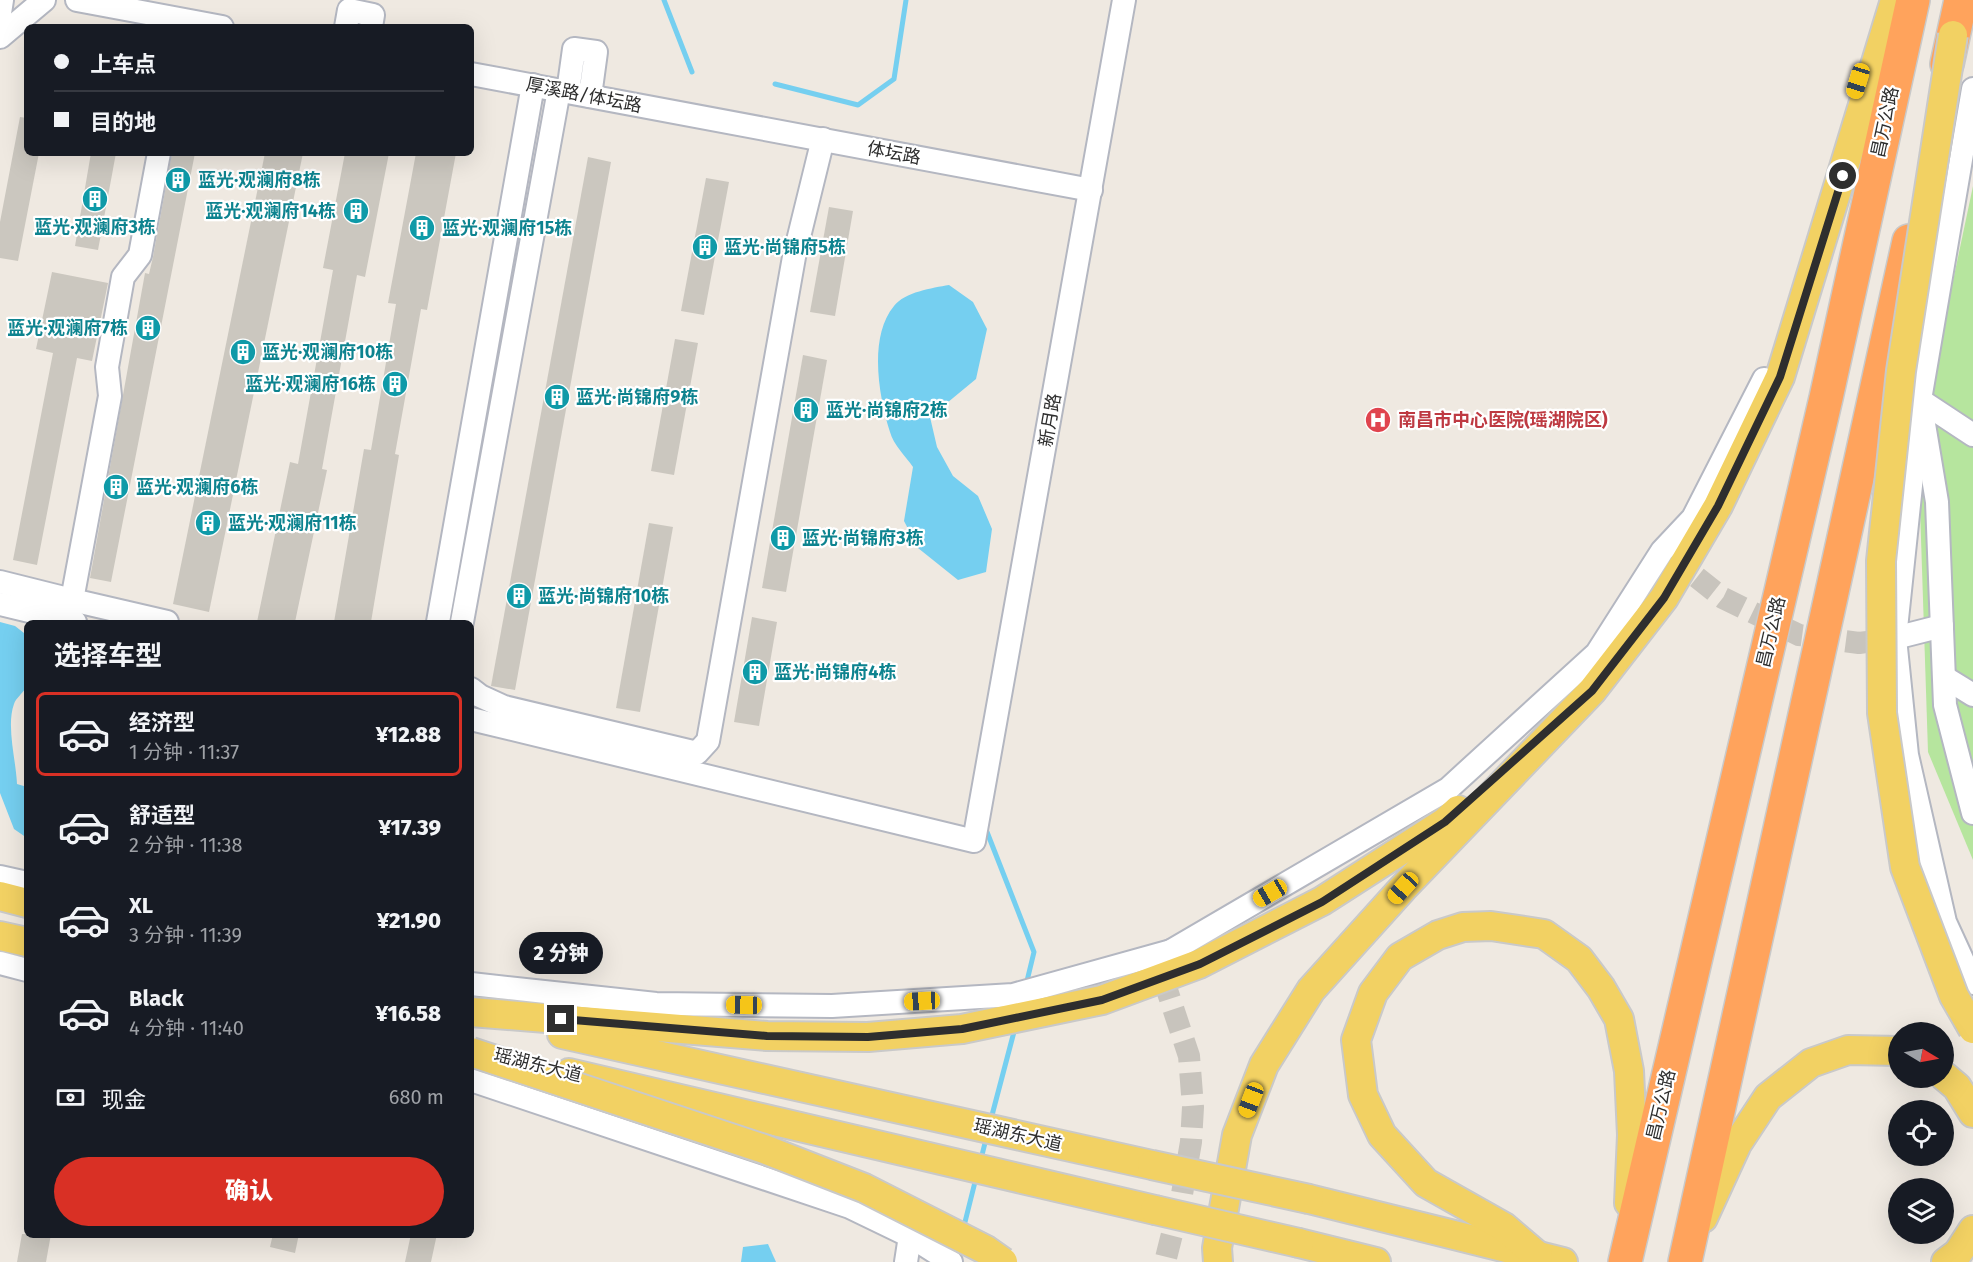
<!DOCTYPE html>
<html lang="zh">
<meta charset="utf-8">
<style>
:root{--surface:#171b24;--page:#242831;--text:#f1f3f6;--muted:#9ea1a6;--line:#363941;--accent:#d93025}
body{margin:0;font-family:"Fira Sans","Noto Sans SC",sans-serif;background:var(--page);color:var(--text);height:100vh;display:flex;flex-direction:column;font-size:22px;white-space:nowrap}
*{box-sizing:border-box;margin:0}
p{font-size:20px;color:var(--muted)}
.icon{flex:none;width:33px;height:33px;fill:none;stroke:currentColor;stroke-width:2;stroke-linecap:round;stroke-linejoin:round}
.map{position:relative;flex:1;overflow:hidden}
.details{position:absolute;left:24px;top:620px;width:450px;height:618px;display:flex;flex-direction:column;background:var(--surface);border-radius:9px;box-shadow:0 6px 24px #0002}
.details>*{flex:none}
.top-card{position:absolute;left:24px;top:24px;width:450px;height:132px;border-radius:9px;box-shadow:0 6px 24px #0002;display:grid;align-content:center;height:132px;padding:0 30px;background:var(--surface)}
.needle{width:39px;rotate:100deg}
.controls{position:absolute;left:1888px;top:1022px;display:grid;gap:12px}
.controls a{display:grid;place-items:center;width:66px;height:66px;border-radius:50%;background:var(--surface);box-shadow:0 6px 24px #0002;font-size:30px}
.end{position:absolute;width:27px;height:27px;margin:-14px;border:8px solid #2e2e2e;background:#fff;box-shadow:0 0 0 3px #fff}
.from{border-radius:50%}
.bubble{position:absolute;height:42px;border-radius:21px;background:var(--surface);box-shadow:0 6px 24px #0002;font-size:20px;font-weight:800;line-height:42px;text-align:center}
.car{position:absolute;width:18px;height:36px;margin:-18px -9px;border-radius:8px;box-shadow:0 0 4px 2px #0007;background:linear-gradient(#f5c518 24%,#345 0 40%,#f5c518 0 76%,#345 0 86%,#f5c518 0)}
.top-card b{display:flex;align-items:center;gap:21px;height:57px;font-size:22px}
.top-card b+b{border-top:2px solid var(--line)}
.top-card i{width:15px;height:15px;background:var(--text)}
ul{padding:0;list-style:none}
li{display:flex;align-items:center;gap:18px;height:84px;margin:0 12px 9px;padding:0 18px;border:3px solid transparent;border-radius:9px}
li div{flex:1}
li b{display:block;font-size:22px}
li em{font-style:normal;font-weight:800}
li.selected{border-color:var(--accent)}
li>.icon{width:54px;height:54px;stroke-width:1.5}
h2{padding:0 30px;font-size:27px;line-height:72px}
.pay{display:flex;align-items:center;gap:15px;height:66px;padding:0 30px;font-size:22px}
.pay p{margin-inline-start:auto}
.cta{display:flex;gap:12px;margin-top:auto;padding:12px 30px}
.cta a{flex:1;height:69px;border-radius:36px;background:var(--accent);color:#fff;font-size:24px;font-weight:800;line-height:69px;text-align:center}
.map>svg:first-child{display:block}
.green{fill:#b6e59e}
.water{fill:#75cff0}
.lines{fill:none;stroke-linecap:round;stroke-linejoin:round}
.stream{stroke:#75cff0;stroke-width:5}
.building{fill:#cbc7bf}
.minor-tunnel{stroke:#c8c4bd;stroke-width:22;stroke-dasharray:22 11;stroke-linecap:butt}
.minor-casing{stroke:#b4b7c1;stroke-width:26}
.major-casing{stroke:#c9c9c9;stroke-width:32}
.highway-casing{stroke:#c9c9c9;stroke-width:36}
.minor{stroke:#fff;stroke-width:22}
.major{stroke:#f2d163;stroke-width:28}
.highway{stroke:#ffa35c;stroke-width:33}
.major-bridge-casing{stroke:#c9c9c9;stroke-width:32;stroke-linecap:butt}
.major-bridge{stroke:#f2d163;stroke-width:28}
.route{stroke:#2e2e2e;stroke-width:8}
.labels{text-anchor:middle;stroke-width:4.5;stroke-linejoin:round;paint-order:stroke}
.street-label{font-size:18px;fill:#2e2e2e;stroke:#fff}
.culture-label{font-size:18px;font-weight:bold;fill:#0d838f;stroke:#fff;text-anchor:start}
.health-label{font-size:18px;font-weight:bold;fill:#be3a42;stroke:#fff;text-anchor:start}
</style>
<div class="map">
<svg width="1973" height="1262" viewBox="0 0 1973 1262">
<rect width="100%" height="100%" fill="#efe9e1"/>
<polygon class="green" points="1973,186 1973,860 1928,752 1918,447"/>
<g class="water">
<path d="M949,285L973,302L987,329L976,379L930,417L937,447L953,476L978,496L992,529L986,572L958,580L918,548L904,521L913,467C906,457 893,444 890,432C879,398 868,337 894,306C905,292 932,288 949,285Z"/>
<path d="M0,622L15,626L24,633C27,644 31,679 25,689C22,694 16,698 14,704C6,726 16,760 17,784L27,787V838L14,829L0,793Z"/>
<polygon points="768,1244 776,1262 741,1262 743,1247"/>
</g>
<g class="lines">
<g class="stream">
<polyline points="664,0 692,72"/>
<polyline points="775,84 858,105 894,79 906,0"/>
<polyline points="987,832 1034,952 1026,985"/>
<polyline points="991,1119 1015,1028"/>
<polyline points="981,1159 986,1139"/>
<polyline points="964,1226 976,1178"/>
</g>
</g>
<g class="building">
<polygon points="20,117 27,118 27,153 39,153 18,261 0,258 0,222"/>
<polygon points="91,153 116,153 98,250 75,246"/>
<polygon points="172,153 195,153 111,582 90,578 145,273 149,274 153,257"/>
<polygon points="265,153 303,153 209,612 173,604"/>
<polygon points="345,153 389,153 365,277 357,275 322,469 327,470 295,622 257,622 290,462 298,464 333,270 323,268"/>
<polygon points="416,153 456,153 427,310 421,309 395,454 399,455 371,622 334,622 364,449 371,450 396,304 388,303"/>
<polygon points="588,157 611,162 515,690 491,686"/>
<polygon points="706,178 729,182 704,315 681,311"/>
<polygon points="829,207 853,211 835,316 810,312"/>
<polygon points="52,272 108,283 92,361 77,358 37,565 13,560 53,353 36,349"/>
<polygon points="675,339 698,343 674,475 651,471"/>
<polygon points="803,355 827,360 786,592 762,588"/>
<polygon points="649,523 673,527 640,712 616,708"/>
<polygon points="752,617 777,622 759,726 734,722"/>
<polygon points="22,1234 51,1234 46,1262 17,1262"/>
<polygon points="273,1234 299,1234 295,1253 270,1247"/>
<polygon points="411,1234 437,1234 431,1262 405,1262"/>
</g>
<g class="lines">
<g class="minor-tunnel">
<polyline points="1671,557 1723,598 1799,635 1859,643 1895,638"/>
<polyline points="1163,978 1189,1056 1193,1107 1191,1142 1182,1194 1165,1262"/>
</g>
<g class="minor-casing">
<g id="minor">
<polyline points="77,0 222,27"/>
<polyline points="0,13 2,0"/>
<polyline points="346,27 349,10 373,15 371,27"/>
<polyline points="0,37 44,0"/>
<polyline points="471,74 1091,190"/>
<polyline points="1973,89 1920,400 1937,502 1945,705 1973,813"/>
<polyline points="568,92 574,49 596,52 590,96"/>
<polyline points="159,153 140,255 123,277 107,367 110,396 72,600 167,622"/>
<polyline points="1973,435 1920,400 1895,638 1907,755 1945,922 1973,983"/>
<polyline points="0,582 72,600"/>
<polyline points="0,604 75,622"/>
<polyline points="438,622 533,85"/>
<polyline points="462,622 559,90"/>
<polyline points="1895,638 1942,626"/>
<polyline points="1944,677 1973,695"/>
<polyline points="471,689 480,696 504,707 697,753 708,741 794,257 823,139"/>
<polyline points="471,719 974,841 1124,0"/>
<polyline points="0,877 27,883"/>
<polyline points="0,963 27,970"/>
<polyline points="1163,978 1171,951 1448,789 1597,653 1662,551 1693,518 1764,379"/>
<polyline points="471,984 656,1004 832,1006 1013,995 1171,951"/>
<polyline points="471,1080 850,1207 910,1236 951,1262"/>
<polyline points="906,1262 910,1236"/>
</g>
</g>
<g class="major-casing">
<g id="major">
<polyline points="0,896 27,903"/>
<polyline points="0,936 27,942"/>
<polyline points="471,1012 767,1036 868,1037 962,1029 1102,1000 1199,964 1322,901 1445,822 1458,810"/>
<polyline points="562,1034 1152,1165"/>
<polyline points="569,1073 1155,1210"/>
<polyline points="1944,1076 1957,1087 1973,1113"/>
<polyline points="1309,1199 1563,1262"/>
<polyline points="1703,1218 1737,1144 1768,1097 1811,1063 1848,1050 1899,1051"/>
<polyline points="1299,1243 1376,1262"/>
<polyline points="1538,1256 1504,1227 1426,1183 1382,1135 1363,1095 1356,1040 1373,993 1400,957 1438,935 1463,927 1491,926 1544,934 1579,959 1601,988 1619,1019 1629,1071 1632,1135 1629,1203"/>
<polyline points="1218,1262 1217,1248 1237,1135 1264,1065 1311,990 1403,888 1592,691 1664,598 1718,506 1780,377 1895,0"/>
<polyline points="1946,1262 1958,1253 1973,1230"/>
</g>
</g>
<g class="highway-casing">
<g id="highway">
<polyline points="1947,64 1961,0"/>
<polyline points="1625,1262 1826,398 1913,0"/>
<polyline points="1685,1262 1909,241"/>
</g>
</g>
<use href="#minor" class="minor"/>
<use href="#major" class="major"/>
<use href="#highway" class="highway"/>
<g class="major-bridge-casing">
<g id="major-bridge">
<polyline points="1953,35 1901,371 1881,561 1882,713 1905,867 1954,996 1973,1029"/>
<polyline points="471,1052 764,1149 864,1188 986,1250 1003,1262"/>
<polyline points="1152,1165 1309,1199"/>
<polyline points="1155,1210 1299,1243"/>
</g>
</g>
<use href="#major-bridge" class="major-bridge"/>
</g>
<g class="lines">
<polyline class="route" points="561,1019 767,1036 868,1037 962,1029 1102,1000 1200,964 1322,902 1445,822 1592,691 1664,598 1718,506 1780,377 1843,176"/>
</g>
<defs>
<g id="building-disc" transform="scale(1.35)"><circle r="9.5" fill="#0f9aa8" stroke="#fff"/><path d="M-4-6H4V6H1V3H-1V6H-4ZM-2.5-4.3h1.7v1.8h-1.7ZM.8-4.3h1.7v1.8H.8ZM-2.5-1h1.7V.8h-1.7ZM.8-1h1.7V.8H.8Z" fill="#fff"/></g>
<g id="hospital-disc" transform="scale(1.35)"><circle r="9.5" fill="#e0444e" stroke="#fff"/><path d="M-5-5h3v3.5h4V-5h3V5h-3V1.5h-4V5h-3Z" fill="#fff"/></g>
</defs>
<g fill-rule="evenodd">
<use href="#building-disc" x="178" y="180"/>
<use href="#building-disc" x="95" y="199"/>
<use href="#building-disc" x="356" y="211"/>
<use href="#building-disc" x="422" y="228"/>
<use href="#building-disc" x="705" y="247"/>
<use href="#building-disc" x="148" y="328"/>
<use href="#building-disc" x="243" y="352"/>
<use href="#building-disc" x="395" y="384"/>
<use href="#building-disc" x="557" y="397"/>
<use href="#building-disc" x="806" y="410"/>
<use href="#hospital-disc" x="1378" y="420"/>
<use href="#building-disc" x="116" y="487"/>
<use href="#building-disc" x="208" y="523"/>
<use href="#building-disc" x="783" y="538"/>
<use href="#building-disc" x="519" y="596"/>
<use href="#building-disc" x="755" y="672"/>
</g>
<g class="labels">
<g class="street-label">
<text transform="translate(584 95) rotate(11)" y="6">厚溪路/体坛路</text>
<text transform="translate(1885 122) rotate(-78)" y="6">昌万公路</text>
<text transform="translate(894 153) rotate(11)" y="6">体坛路</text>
<text transform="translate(1050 420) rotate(-80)" y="6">新月路</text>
<text transform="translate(1771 632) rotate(-77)" y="6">昌万公路</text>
<text transform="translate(538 1065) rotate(14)" y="6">瑶湖东大道</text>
<text transform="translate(1661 1105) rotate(-77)" y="6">昌万公路</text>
<text transform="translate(1018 1135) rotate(13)" y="6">瑶湖东大道</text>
</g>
<g class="culture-label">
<text x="198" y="186">蓝光·观澜府8栋</text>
<text x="336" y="217" text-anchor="end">蓝光·观澜府14栋</text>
<text x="95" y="233" text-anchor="middle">蓝光·观澜府3栋</text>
<text x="442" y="234">蓝光·观澜府15栋</text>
<text x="724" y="253">蓝光·尚锦府5栋</text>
<text x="128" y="334" text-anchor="end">蓝光·观澜府7栋</text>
<text x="262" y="358">蓝光·观澜府10栋</text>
<text x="376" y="390" text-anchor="end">蓝光·观澜府16栋</text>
<text x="576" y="403">蓝光·尚锦府9栋</text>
<text x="826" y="416">蓝光·尚锦府2栋</text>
<text x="136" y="493">蓝光·观澜府6栋</text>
<text x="228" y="529">蓝光·观澜府11栋</text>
<text x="802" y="544">蓝光·尚锦府3栋</text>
<text x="538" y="602">蓝光·尚锦府10栋</text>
<text x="774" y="678">蓝光·尚锦府4栋</text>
</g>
<g class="health-label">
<text x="1398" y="426">南昌市中心医院(瑶湖院区)</text>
</g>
</g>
</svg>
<div class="controls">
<a><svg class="needle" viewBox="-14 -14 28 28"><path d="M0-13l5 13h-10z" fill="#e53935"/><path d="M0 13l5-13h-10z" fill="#9ea1a6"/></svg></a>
<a><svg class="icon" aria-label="locate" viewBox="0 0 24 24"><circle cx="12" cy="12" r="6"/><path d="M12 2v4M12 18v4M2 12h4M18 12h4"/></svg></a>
<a><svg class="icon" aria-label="layers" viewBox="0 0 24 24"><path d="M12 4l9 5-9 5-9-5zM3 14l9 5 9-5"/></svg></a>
</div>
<i class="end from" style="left:1843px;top:176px"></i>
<i class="end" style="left:561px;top:1019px"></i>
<div class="bubble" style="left:519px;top:932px;width:84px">2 分钟</div>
<i class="car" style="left:1858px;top:81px;rotate:197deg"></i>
<i class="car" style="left:1403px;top:888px;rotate:222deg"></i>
<i class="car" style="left:1270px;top:893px;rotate:240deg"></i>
<i class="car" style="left:922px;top:1001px;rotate:267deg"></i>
<i class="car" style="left:744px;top:1005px;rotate:271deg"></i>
<i class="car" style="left:1251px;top:1100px;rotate:201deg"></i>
<div class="top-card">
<b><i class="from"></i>上车点</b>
<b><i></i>目的地</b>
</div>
<section class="details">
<h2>选择车型</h2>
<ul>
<li class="selected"><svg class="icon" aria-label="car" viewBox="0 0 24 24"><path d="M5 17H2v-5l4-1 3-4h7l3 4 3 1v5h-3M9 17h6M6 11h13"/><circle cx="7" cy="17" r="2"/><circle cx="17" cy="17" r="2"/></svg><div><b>经济型</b><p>1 分钟 · 11:37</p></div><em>¥12.88</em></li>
<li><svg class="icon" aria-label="car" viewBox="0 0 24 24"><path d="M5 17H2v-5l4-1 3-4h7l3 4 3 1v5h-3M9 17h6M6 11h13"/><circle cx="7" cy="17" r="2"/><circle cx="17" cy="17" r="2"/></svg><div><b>舒适型</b><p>2 分钟 · 11:38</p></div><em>¥17.39</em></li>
<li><svg class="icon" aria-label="car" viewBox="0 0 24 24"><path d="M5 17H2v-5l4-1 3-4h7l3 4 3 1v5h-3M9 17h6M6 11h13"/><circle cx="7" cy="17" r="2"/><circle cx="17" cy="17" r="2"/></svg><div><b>XL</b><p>3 分钟 · 11:39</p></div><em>¥21.90</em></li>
<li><svg class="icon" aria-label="car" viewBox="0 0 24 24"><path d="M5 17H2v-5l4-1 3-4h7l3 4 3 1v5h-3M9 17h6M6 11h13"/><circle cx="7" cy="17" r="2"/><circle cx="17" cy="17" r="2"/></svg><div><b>Black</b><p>4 分钟 · 11:40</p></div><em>¥16.58</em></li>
</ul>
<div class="pay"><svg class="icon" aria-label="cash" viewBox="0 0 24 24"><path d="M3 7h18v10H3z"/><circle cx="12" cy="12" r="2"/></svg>现金<p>680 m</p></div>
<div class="cta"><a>确认</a></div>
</section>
</div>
